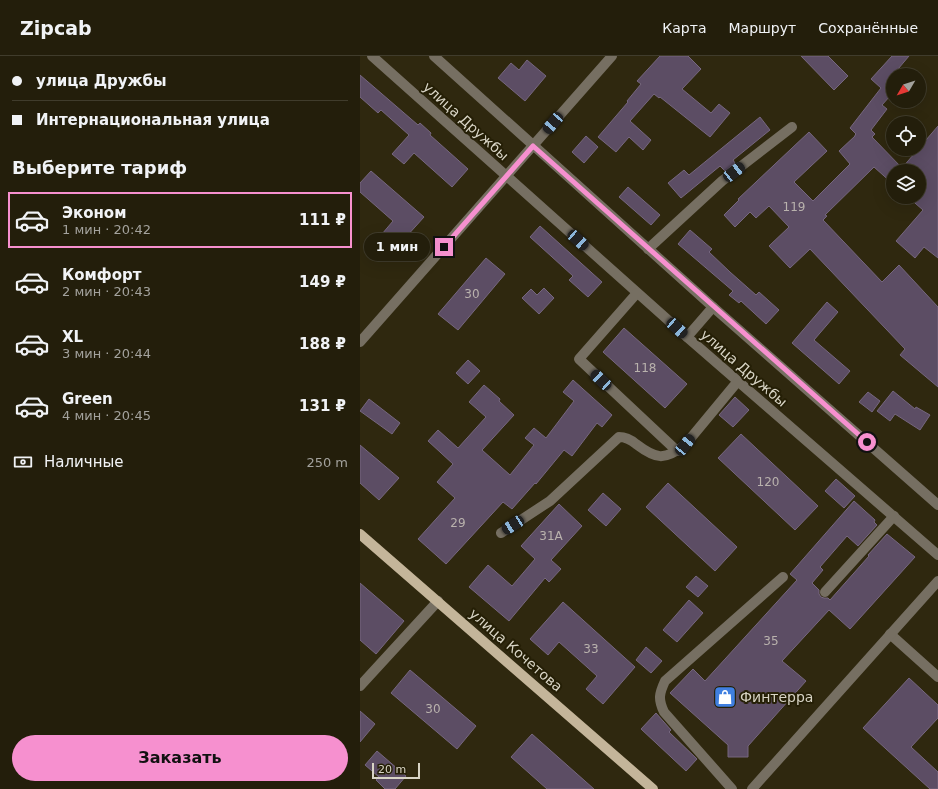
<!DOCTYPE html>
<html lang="ru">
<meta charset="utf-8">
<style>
:root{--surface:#231e0b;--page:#2b2714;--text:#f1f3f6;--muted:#a3a29d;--line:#403c2c;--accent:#f690cf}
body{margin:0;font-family:"DejaVu Sans",sans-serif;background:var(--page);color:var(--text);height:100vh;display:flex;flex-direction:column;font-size:15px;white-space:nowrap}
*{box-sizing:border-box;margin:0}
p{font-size:13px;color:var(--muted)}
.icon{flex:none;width:22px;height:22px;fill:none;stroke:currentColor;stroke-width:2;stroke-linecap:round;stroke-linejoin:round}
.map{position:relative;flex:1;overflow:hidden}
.sheet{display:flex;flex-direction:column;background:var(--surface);width:360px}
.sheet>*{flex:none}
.banner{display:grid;align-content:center;height:88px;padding:0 12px;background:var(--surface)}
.needle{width:26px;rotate:231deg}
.tools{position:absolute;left:526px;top:12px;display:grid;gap:8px}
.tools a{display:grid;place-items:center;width:40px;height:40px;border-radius:50%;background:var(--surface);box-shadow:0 4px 16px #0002,0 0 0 1px var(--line);font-size:20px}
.scale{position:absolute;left:12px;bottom:10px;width:48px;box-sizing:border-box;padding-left:4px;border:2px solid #d8d4c5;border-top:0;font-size:11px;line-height:14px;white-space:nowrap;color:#d8d4c5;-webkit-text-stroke:3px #251f06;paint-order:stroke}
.end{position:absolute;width:18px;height:18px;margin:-9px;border:5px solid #f690cf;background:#111;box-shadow:0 0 0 2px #111}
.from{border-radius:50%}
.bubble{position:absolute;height:28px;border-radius:14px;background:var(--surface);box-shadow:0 4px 16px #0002,0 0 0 1px var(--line);font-size:13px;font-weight:700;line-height:28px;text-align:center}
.car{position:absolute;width:12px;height:24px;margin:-12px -6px;border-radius:5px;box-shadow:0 0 3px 1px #0007;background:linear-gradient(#222 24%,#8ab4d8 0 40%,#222 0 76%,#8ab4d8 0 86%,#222 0)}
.banner b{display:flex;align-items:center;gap:14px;height:38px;font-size:15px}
.banner b+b{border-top:1px solid var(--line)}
.banner i{width:10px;height:10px;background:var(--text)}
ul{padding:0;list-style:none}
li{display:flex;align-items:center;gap:12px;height:56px;margin:0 8px 6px;padding:0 4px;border:2px solid transparent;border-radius:0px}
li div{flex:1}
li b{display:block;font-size:15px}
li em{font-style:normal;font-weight:700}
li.current{border-color:var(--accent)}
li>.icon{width:36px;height:36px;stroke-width:1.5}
h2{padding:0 12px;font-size:18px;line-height:48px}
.pay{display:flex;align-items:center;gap:10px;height:44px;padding:0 12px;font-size:15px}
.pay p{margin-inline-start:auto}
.cta{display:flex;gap:8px;margin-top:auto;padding:8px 12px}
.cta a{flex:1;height:46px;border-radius:24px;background:var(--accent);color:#111;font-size:16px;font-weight:700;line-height:46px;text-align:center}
header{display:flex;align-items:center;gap:24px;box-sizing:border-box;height:56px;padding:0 20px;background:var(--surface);border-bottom:1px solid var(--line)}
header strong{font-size:19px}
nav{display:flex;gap:22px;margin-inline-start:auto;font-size:14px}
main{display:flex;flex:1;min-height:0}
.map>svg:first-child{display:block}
.building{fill:#5c4d64;stroke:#76677f}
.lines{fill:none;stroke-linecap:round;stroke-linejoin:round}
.minor{stroke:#766f62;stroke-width:10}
.major{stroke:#c4b59a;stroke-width:10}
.route{stroke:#f690cf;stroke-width:5}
.labels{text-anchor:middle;stroke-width:4;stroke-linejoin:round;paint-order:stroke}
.number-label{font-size:12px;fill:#b9b2ad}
.street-label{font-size:14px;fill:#d8d4c5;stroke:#251f06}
.poi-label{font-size:14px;fill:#d8d4c5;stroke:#251f06;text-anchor:start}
</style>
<header>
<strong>Zipcab</strong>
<nav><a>Карта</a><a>Маршрут</a><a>Сохранённые</a></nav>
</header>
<main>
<section class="sheet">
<div class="banner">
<b><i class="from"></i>улица Дружбы</b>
<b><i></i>Интернациональная улица</b>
</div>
<h2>Выберите тариф</h2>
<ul>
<li class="current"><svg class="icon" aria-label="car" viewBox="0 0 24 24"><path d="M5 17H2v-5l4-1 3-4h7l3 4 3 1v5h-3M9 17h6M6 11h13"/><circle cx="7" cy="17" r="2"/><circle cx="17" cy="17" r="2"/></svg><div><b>Эконом</b><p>1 мин · 20:42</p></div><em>111 ₽</em></li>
<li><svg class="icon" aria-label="car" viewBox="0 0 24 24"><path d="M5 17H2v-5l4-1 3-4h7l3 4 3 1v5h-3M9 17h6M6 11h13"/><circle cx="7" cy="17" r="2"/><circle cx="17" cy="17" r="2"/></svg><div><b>Комфорт</b><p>2 мин · 20:43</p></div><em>149 ₽</em></li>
<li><svg class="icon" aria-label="car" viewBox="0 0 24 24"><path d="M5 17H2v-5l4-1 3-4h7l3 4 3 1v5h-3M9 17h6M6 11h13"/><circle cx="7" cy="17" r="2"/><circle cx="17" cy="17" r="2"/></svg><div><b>XL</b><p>3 мин · 20:44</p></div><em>188 ₽</em></li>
<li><svg class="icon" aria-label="car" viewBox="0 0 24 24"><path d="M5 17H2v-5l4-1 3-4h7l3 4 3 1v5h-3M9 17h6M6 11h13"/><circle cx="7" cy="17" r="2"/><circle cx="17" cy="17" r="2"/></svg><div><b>Green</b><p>4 мин · 20:45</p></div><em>131 ₽</em></li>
</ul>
<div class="pay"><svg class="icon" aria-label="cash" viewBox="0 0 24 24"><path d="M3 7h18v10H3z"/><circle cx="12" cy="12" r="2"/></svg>Наличные<p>250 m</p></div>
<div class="cta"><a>Заказать</a></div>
</section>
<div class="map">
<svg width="578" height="733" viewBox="0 0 578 733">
<rect width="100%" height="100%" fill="#2f280f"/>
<g class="building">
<polygon points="300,0 328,0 341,13 322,33 351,57 359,48 370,57 350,81 300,41 299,42 294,38 270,65 291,84 283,94 269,81 256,96 238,81 268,46 267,45 281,28 277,25"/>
<polygon points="441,0 468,0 488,20 474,34"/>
<polygon points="532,0 549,0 533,19 533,43 530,40 522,49 527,53 511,74 515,78 512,81 542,112 578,70 578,202 564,191 555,202 536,185 563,154 548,141 559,141 559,115 533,115 533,128 514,111 465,159 467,160 463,164 522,226 539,209 578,251 578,331 540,299 545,293 450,193 430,212 409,190 429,171 409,150 396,162 390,156 375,171 364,159 379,144 378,143 449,76 467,95 434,126 453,145 490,108 479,95 495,80 495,79 496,78 490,72 521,32 511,23"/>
<polygon points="167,4 186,20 165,45 138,22 151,7 159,14"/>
<polygon points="0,19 58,69 60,67 71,77 70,79 108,113 92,131 54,97 44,108 32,98 49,79 21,54 18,57 0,41"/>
<polygon points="400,61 410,74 373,104 375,107 365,115 360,110 321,142 308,127 324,114 329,119"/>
<polygon points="226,80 238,91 224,107 212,96"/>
<polygon points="11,115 64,161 37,191 22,178 33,165 0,136 0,127"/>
<polygon points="268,131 300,159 291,169 259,141"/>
<polygon points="180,170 242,226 228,241 209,224 213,220 170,181"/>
<polygon points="330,174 352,193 349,196 370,216 396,239 399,236 419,254 406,268 381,245 379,247 369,239 373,235 318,188"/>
<polygon points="126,202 145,218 98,274 78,258"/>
<polygon points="184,232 194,242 179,258 162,242 171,233 177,239"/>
<polygon points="467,246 478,256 454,284 490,315 479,328 432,287"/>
<polygon points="264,272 327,328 305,352 243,296"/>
<polygon points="108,304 120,315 108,328 96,317"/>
<polygon points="213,324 252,359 242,371 237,367 212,400 204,394 176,428 175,427 152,453 143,446 86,508 58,483 95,442 77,426 93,408 68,385 78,374 98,392 126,361 109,346 124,329 140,343 139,345 154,359 122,394 150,419 174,389 165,382 174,372 186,382 214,345 203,336"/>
<polygon points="533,335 555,353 556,351 570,359 560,374 535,358 530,365 517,355"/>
<polygon points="508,336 520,345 512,356 499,346"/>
<polygon points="375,341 389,354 373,371 359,359"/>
<polygon points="9,343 40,367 32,378 0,355"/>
<polygon points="381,378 458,450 435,474 358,402"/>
<polygon points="0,389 39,422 19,444 0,427"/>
<polygon points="476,423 495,440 484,452 465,435"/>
<polygon points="308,427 377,491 355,515 286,451"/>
<polygon points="243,437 261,453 246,470 228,454"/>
<polygon points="494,445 515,464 514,466 517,469 498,490 487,480 460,511 463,514 452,527 459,534 459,538 461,541 464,542 468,542 470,544 509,500 508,499 527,478 555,501 490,573 469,554 422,605 446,625 388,690 388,701 368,701 368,689 310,637 333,613 345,625 437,524 430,518"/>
<polygon points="199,448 222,470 191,504 201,513 189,526 185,522 149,565 109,531 128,509 152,530 175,503 161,490"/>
<polygon points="336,520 348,530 338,541 326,531"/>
<polygon points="0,527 44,565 16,598 0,584"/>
<polygon points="329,544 343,557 317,586 303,574"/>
<polygon points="203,546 275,611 243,648 226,633 237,620 199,586 188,599 170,583"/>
<polygon points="286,591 302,605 291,617 276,604"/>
<polygon points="50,614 116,670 97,693 31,637"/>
<polygon points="549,622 578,649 578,662 551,691 578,716 578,733 570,733 503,672"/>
<polygon points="0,655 15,668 0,686"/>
<polygon points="296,657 311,674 309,676 337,703 326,715 281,673"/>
<polygon points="172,678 234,733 187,733 151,701"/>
<polygon points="17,695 46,720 35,733 25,733 16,724 19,721 5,709"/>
</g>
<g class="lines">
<g class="minor">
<polyline points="12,0 327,281 578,499"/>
<polyline points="74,0 353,251 578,449"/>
<polyline points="288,193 362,125 432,71"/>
<polyline points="277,237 219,303 317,395"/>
<polyline points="327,281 353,251"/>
<polyline points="0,286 252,0"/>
<path d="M141,477L190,445L259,381C266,381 270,383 276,388C296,403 304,405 325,389L378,325"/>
<polyline points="465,536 534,460"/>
<polyline points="530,578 578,621"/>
<polyline points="0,630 78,545"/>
<path d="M372,733L304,656C298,643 299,638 305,625L423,521"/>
<polyline points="392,733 578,525"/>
</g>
<polyline class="major" points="0,478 293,733"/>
</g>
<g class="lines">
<polyline class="route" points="84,191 173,90 507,386"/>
</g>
<defs>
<g id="shop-square" transform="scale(1.15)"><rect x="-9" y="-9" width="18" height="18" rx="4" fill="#3f7fe0" stroke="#251f06"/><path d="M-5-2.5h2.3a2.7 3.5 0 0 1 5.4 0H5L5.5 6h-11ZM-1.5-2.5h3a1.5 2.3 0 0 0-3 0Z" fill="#fff"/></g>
</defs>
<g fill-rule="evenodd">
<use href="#shop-square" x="365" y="641"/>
</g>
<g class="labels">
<g class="number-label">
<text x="434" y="155">119</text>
<text x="112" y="242">30</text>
<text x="285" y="316">118</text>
<text x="408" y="430">120</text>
<text x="98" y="471">29</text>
<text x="191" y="484">31А</text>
<text x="411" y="589">35</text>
<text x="231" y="597">33</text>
<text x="73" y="657">30</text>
</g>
<g class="street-label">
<text transform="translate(106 65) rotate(42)" y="5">улица Дружбы</text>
<text transform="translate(384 312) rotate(41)" y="5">улица Дружбы</text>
<text transform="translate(156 594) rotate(41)" y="5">улица Кочетова</text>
</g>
<g class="poi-label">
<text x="380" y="646">Финтерра</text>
</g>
</g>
</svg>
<div class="tools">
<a><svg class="needle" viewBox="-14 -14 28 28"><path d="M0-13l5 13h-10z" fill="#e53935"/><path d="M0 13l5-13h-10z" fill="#a3a29d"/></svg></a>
<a><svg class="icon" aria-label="locate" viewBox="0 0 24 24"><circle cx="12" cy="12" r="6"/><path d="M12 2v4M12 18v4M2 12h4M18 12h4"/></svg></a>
<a><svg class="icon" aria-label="layers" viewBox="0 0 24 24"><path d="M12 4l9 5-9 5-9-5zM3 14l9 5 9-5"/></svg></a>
</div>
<div class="scale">20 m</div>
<i class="end from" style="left:507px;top:386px"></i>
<i class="end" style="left:84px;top:191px"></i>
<div class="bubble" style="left:4px;top:177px;width:66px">1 мин</div>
<i class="car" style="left:193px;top:67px;rotate:221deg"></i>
<i class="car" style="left:374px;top:116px;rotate:52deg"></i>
<i class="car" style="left:218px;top:184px;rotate:132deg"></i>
<i class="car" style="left:317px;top:272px;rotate:132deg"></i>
<i class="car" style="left:241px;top:324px;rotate:313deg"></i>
<i class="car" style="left:325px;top:389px;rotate:39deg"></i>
<i class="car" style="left:153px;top:469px;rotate:237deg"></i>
</div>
</main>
